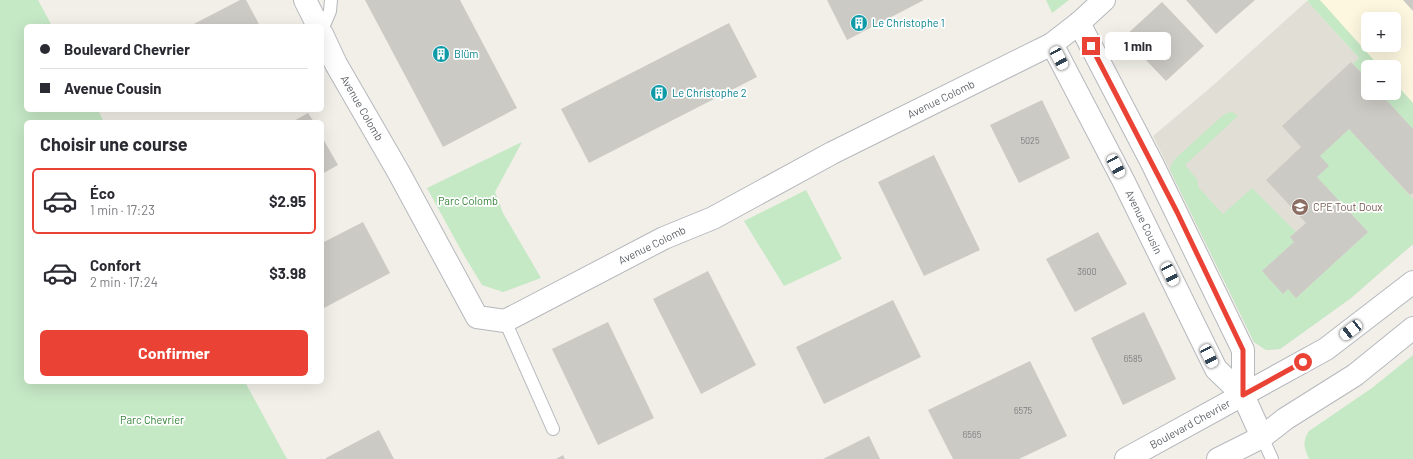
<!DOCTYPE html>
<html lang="fr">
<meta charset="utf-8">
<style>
:root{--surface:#fff;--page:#f7f7f7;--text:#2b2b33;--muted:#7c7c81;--line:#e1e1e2;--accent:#ea4335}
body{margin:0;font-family:Barlow,sans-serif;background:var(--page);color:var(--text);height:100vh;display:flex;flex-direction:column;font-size:15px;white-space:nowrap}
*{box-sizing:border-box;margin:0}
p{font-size:13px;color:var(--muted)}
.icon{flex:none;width:22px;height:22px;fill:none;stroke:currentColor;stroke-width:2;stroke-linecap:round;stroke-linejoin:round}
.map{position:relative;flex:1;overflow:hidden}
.sheet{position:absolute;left:24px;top:120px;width:300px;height:264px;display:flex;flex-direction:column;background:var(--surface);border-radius:6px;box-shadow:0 4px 16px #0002}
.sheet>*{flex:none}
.hud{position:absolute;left:24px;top:24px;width:300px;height:88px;border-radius:6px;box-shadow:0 4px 16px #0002;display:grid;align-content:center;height:88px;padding:0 16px;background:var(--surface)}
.tools{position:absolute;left:1361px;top:12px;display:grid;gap:8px}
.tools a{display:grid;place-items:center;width:40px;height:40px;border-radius:6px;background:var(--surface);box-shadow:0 4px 16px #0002;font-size:20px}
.end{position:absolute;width:18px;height:18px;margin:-9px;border:5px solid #ea4335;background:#fff;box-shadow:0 0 0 2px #fff}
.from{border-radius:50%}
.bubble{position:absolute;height:28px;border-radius:6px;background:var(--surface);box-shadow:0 4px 16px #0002;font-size:13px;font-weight:700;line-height:28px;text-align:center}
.car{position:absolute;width:12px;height:24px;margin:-12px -6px;border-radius:5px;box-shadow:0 0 3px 1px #0007;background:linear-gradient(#fff 24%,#345 0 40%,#fff 0 76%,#345 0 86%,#fff 0)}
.hud b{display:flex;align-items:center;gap:14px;height:38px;font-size:15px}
.hud b+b{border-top:1px solid var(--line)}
.hud i{width:10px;height:10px;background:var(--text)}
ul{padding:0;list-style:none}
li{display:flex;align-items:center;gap:12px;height:66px;margin:0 8px 6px;padding:0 8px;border:2px solid transparent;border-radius:6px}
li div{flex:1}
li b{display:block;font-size:15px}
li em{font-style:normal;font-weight:700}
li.active{border-color:var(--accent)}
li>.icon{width:36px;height:36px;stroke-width:1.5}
h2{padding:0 16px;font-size:18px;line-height:48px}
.action{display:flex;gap:8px;margin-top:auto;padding:8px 16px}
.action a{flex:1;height:46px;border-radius:6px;background:var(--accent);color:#fff;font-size:16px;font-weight:700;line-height:46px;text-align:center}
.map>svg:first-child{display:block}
.commercial{fill:#fef7e0;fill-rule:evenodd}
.education{fill:#e1ded6}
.green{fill:#c5e8c5}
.building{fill:#cccac5}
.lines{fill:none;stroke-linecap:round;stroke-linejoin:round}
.service-casing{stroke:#b5b8bc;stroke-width:14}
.minor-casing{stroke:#b5b8bc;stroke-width:24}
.tertiary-casing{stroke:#b5b8bc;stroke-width:24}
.service{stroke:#fff;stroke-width:12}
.minor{stroke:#fff;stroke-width:22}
.tertiary{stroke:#fff;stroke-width:22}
.route{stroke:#ea4335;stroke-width:5}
.labels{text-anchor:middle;stroke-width:3.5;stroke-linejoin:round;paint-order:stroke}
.number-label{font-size:9px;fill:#7a7d7f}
.culture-label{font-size:11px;fill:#0d838f;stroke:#fff;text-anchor:start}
.street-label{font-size:11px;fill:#5f6368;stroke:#fff}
.park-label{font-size:11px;fill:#348238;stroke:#fff}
.education-label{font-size:11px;fill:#785e54;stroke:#fff;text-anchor:start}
</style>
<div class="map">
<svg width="1413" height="459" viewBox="0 0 1413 459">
<rect width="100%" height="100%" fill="#f1efe8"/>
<path class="commercial" d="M1309,0H1413V116L1394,93V67H1368L1307,1ZM1368,19H1394V45H1368Z"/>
<polygon class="education" points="1307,1 1368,68 1368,93 1413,116 1413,244 1351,298 1280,349 1266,350 1254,342 1153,136 1210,88"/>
<g class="green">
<polygon points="0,0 38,0 52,26 26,26 26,110 98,110 104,122 26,122 26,382 245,382 287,459 0,459"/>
<polygon points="1046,0 1069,0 1052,13"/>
<polygon points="1309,0 1320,0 1380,67 1368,67 1368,80 1353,64 1359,58 1307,1"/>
<polygon points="1394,82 1413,103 1413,129 1380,93 1394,93"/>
<polygon points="1232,112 1238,116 1185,165 1197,179 1199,188 1223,214 1252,188 1296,232 1290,237 1294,242 1262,271 1283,294 1288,289 1296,298 1368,232 1317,177 1320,156 1349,129 1413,199 1413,244 1351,298 1280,349 1266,350 1254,342 1170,170 1172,163 1177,157 1221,117 1227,113"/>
<polygon points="522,142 495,192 503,213 541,278 503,292 482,285 462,252 427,188"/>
<polygon points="806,190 842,259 784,286 744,221"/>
<path d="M1413,355V459H1309C1304,447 1302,442 1309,431L1372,388Z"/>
</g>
<g class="building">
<polygon points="240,0 246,0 260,26 190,26"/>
<polygon points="365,0 460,0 517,108 443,147"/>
<polygon points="827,0 924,0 847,40"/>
<polygon points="1186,0 1255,0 1216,34"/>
<polygon points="1403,0 1413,0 1413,11"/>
<polygon points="1162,2 1204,46 1166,81 1124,37"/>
<polygon points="729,23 757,77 589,163 561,109"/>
<polygon points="1351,62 1368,80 1368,93 1380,93 1413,129 1413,193 1410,195 1349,129 1320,156 1329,166 1317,177 1368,232 1296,298 1288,289 1283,294 1262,271 1294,242 1290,237 1306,223 1266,180 1301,147 1282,126"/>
<polygon points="1042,100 1070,158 1019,183 990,125"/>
<polygon points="308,113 314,122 292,122"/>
<polygon points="322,137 338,165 322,174"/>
<polygon points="934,155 980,250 924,276 878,182"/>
<polygon points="363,222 390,273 322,309 322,243"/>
<polygon points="1098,232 1127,284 1075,312 1046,259"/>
<polygon points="708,271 756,365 701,394 653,299"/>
<polygon points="893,300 921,357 824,404 796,347"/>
<polygon points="1144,312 1176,379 1123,405 1091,338"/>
<polygon points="608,322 654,418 598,445 552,349"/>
<polygon points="1030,361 1067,436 1019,459 953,459 928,410"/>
<polygon points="379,430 394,459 326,459 326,458"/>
<polygon points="869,436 880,459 823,459"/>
<polygon points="563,455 565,459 556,459"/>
</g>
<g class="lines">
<g class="service-casing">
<g id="service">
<polyline points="322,30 330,11 331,0"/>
<polyline points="505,321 553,429"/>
<polyline points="1262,437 1272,459"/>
</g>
</g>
<g class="minor-casing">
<g id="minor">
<polyline points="305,0 318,26"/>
<polyline points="1079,23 1152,163 1243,350 1243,395"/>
<polyline points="322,34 336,64 399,173 477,317 505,321 664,238 713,218 832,153 1052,44 1079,23 1104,0"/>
<polyline points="1052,44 1123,180 1216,369 1243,395 1262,437"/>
</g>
</g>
<g class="tertiary-casing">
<g id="tertiary">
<polyline points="1126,459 1326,349 1413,282"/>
<polyline points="1218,459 1262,437 1285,419 1355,375 1413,328"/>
</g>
</g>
<use href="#service" class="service"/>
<use href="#minor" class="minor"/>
<use href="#tertiary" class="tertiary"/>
</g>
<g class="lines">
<polyline class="route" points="1091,46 1177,212 1243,350 1243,395 1303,362"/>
</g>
<defs>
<g id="building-disc" transform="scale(0.9)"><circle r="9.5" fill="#0f9aa8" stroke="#fff"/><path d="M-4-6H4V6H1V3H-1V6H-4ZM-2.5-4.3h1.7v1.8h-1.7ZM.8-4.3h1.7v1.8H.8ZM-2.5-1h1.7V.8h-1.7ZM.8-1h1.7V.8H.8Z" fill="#fff"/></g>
<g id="school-disc" transform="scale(0.9)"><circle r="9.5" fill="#8d6e63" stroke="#fff"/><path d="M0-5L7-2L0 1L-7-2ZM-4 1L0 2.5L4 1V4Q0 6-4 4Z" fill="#fff"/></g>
</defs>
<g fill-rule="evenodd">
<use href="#building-disc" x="859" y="23"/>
<use href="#building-disc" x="441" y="54"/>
<use href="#building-disc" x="659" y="93"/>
<use href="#school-disc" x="1300" y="207"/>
</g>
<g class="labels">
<g class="number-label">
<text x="1030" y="144">5025</text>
<text x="1087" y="275">3600</text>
<text x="1133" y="362">6585</text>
<text x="1023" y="414">6575</text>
<text x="972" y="438">6565</text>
</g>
<g class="culture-label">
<text x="872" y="27">Le Christophe 1</text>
<text x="454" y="58">Blüm</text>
<text x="672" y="97">Le Christophe 2</text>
</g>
<g class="street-label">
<text transform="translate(941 99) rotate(-26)" y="4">Avenue Colomb</text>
<text transform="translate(362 108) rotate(60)" y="4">Avenue Colomb</text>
<text transform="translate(1144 222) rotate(64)" y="4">Avenue Cousin</text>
<text transform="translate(652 245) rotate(-26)" y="4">Avenue Colomb</text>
<text transform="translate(1190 424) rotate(-29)" y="4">Boulevard Chevrier</text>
</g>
<g class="park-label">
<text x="468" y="205">Parc Colomb</text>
<text x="152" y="424">Parc Chevrier</text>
</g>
<g class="education-label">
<text x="1313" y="211">CPE Tout Doux</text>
</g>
</g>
</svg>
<div class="tools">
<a>+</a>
<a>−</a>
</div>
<i class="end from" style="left:1303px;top:362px"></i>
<i class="end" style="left:1091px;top:46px"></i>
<div class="bubble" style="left:1105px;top:32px;width:66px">1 min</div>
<i class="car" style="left:1059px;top:58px;rotate:152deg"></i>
<i class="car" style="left:1116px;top:166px;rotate:152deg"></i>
<i class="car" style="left:1170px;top:274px;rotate:154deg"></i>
<i class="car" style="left:1351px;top:330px;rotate:232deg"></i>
<i class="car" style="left:1209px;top:356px;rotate:154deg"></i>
<div class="hud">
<b><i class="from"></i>Boulevard Chevrier</b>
<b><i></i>Avenue Cousin</b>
</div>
<section class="sheet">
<h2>Choisir une course</h2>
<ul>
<li class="active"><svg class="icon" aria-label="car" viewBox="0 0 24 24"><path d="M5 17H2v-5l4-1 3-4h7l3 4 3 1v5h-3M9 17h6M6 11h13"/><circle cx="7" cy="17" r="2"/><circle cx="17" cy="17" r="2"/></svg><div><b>Éco</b><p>1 min · 17:23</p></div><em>$2.95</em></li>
<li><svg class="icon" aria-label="car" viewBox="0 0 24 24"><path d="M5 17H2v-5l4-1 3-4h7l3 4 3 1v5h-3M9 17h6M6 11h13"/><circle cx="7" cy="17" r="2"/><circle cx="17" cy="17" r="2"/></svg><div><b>Confort</b><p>2 min · 17:24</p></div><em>$3.98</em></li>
</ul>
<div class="action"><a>Confirmer</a></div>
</section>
</div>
